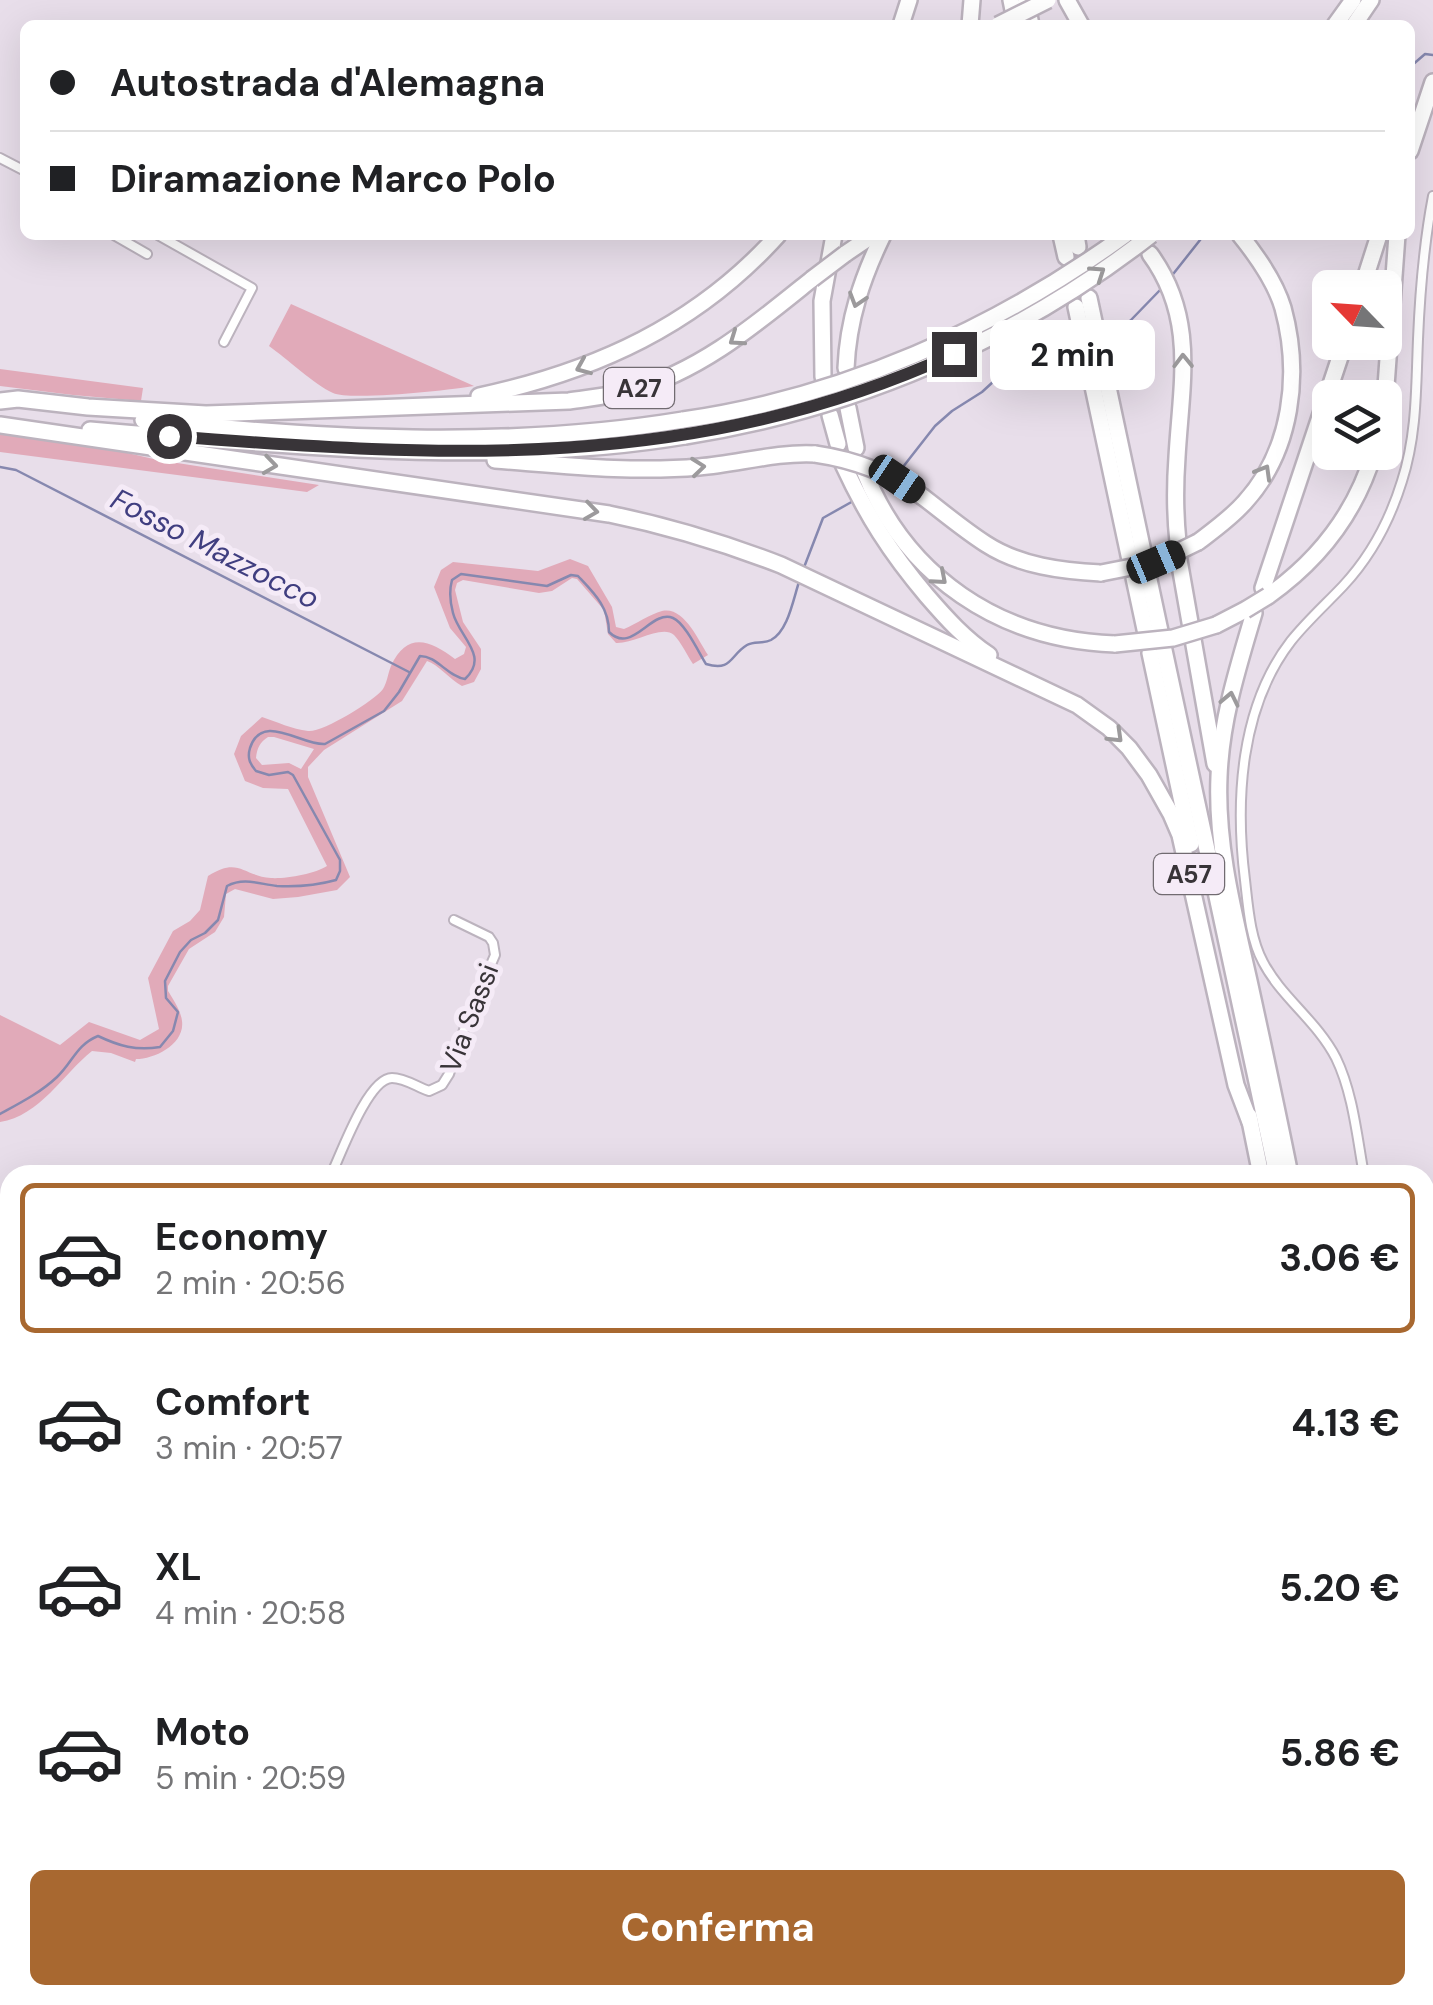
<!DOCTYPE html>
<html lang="it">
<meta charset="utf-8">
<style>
:root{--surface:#fff;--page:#f6f6f6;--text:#202124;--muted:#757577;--line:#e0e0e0;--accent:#a86830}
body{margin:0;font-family:"DM Sans",sans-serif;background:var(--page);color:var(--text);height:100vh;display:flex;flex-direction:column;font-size:38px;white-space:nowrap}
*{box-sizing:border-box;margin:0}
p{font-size:32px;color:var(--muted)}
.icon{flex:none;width:55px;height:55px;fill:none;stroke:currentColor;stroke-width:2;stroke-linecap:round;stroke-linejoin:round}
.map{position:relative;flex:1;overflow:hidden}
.sheet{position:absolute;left:0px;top:1165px;width:1435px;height:840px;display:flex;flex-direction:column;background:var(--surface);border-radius:30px 30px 0 0;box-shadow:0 10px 40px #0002}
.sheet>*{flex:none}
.banner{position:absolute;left:20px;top:20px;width:1395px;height:220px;border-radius:15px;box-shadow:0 10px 40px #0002;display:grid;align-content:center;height:220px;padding:0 30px;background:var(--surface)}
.needle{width:65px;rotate:295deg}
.controls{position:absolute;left:1312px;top:270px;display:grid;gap:20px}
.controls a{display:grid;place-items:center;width:90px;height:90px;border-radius:15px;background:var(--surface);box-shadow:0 10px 40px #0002;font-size:50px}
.end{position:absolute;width:45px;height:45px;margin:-22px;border:12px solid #383438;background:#fff;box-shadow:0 0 0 5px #fff}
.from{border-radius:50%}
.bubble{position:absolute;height:70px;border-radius:15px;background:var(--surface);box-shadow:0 10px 40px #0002;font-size:32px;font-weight:700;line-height:70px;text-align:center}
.car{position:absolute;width:30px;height:60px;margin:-30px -15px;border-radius:12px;box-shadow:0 0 8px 2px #0007;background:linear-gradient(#222 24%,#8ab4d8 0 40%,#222 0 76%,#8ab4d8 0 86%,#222 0)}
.banner b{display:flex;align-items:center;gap:35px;height:95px;font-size:38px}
.banner b+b{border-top:2px solid var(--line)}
.banner i{width:25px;height:25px;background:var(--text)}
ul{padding:18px 0 0;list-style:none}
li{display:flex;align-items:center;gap:30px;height:150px;margin:0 20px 15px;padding:0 10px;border:5px solid transparent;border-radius:15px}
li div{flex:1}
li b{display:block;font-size:38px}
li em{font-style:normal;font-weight:700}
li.active{border-color:var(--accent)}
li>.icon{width:90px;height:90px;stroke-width:1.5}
.cta{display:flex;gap:20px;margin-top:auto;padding:20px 30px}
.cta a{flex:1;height:115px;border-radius:15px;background:var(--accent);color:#fff;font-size:40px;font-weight:700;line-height:115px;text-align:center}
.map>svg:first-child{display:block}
.green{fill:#e1aab9;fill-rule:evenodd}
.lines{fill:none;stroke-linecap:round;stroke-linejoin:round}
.stream{stroke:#8688af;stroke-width:2.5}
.minor-casing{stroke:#bcb3be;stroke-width:12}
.tertiary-casing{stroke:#bcb3be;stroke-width:15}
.motorway-casing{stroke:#bcb3be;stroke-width:20}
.minor{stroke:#fff;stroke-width:8}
.tertiary{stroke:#fff;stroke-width:10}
.motorway{stroke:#fff;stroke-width:15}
.minor-bridge-casing{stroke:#bcb3be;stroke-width:12;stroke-linecap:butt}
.motorway-bridge-casing{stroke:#bcb3be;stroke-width:20;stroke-linecap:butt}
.minor-bridge{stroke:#fff;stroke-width:8}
.motorway-bridge{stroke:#fff;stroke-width:15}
.oneway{stroke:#9c9a9c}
.route{stroke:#383438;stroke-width:12}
.labels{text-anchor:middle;stroke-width:10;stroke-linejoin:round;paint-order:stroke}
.shield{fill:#f5ebf7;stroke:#716b71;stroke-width:2.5}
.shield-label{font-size:25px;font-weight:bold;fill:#383438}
.street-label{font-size:28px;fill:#383438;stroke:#f5ebf7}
.water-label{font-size:30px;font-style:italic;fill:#403e80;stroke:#f5ebf7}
</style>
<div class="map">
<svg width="1433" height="2005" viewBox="0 0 1433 2005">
<rect width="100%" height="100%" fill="#e8deea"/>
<g class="green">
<path d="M291,304L474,386C452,390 350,401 333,393C315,385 286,358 269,346Z"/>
<polygon points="0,369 143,388 141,401 73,395 0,386"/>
<polygon points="0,434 97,446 158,460 319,485 307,492 0,452"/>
<path d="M570,559L588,566L612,607L616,627L624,629C636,624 650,614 662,611C684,606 698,640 708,655L693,664C687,655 681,642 674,635C662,624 634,644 616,643L608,634L604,610L577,579L572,578L552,591L539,593L463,580L457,583L455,590L463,622L481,649V669L474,682L462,686C449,679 438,664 427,661L402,701L324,750L308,767V777L350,877L337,890L298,897L273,899L235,889L226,894L224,917L215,932L189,949L168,986V991C173,999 181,1011 182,1021C185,1044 155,1059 136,1059L135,1062L111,1053L92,1051C63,1074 40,1116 0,1122V1015L60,1045L89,1022L140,1040L159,1029L148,978L173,931L190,921L200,910L208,876C239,856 243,876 271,878C285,879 315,874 327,866L288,789L263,788L245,781L234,754L241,736L262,717C277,722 292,729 308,731C322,733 374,701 383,689C387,683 388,673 391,666C407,631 430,640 455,659L464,654L466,647L450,628L434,587L441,570L453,562L538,571ZM268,737H274L314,749L301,769L289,763L262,765L256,758C257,748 260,742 268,737Z"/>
</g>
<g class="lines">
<g class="stream">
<polyline points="1410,67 1425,54 1433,55"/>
<polyline points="1170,278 1204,235"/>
<polyline points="1109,329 1130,321 1162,288"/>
<polyline points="0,467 16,470 409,672"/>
<polyline points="899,472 935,426 952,411 982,392 1029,349 1040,343 1075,336"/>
<polyline points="803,570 823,518 855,500"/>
<path d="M0,1114C20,1103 40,1093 57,1077C73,1062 76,1045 98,1036C119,1046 136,1051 160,1047L173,1031L178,1012L166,998L165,981L180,952L191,940L205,933L218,920L227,886C244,877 259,884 277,886C296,887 318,885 336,880L340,871V860L293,775L288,772L269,775L256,771C250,764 247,758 250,748C262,711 302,746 325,744L384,711L399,692L420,656C437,656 447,676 465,679C490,656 459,637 453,613C450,602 449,591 452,580L461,574L547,586L571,575L578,576C594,593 609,607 609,632C632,655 651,609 673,618C685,623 699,653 706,664C732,672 730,655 747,645C754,641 763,644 771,640C788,631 793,600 799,582"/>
</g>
<g class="minor-casing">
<g id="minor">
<polyline points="0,158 25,171"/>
<polyline points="114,235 147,254"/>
<polyline points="158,235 252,288 224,342"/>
<path d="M331,1175C341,1154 368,1078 392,1078C405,1078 417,1087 429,1091L442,1085L449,1074L467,1021L495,955L493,943L489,937L454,920"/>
<path d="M1364,1175C1357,1137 1353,1093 1336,1058C1317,1021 1281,997 1263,962C1250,938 1248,906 1245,880C1235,801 1240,707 1291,641C1307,621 1326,604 1343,586C1371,556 1390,520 1402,481C1417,435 1416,387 1418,339C1420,291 1424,243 1433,196"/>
<polyline points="1425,1492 1433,1500"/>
<polyline points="1130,2005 1144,1995"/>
<polyline points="1149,2005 1164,1995"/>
</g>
</g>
<g class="tertiary-casing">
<g id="tertiary">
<polyline points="0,1593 10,1598"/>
<polyline points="239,2005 244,1995"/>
</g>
</g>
<g class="motorway-casing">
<g id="motorway">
<polyline points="1011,0 1016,25"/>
<polyline points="1026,0 1031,25"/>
<polyline points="1067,0 1081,25"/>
<polyline points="901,25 909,0"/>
<polyline points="970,25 972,0"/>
<polyline points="1335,25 1353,0"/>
<polyline points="1354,25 1371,0"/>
<polyline points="1410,151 1433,82"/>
<polyline points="1061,235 1066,257"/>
<polyline points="1076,235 1078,247"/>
<polyline points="845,254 873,235"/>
<path d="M1150,254C1197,318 1181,384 1177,457C1175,485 1175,514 1178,542"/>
<polyline points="1362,288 1379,235"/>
<polyline points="1089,298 1144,556"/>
<polyline points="1076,307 1130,560"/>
<path d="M846,368C848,320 862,278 883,235"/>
<polyline points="823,377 822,301 834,235"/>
<path d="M479,396C596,371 697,325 778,235"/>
<polyline points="1385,400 1397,235"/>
<path d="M0,401L18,399L88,407L206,414L569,401C589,398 610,396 630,391C701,371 756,324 812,279"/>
<polyline points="848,408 856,448"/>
<polyline points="830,415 838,444"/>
<path d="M143,420C320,439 507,449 683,420"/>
<path d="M0,425L609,514C668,526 724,543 781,565L1077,705L1109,728L1129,748L1149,775L1171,814L1180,835L1236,1085L1250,1122"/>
<path d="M90,430C179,438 268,444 357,449C466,454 577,454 685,436"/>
<path d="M495,460C562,465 631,473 699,467C738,464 775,452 815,454"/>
<path d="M843,464C867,516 890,552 927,596C946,618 965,639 989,655"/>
<path d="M863,468C905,577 1000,640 1115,644"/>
<path d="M923,497C944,513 964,530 986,544C1020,566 1062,571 1101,573"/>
<path d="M1198,542C1214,530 1231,518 1245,502C1292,450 1301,374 1283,308C1275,281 1257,256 1240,235"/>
<polyline points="1179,560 1215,764"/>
<polyline points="1148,575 1160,631"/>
<polyline points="1134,578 1146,634"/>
<polyline points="1263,588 1345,342"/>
<path d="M1268,596C1319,560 1356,512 1374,452"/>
<path d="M1254,613C1238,667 1221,720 1219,777C1216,846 1234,914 1249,981C1263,1045 1277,1110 1290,1175"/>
<polyline points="1216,625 1245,610"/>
<polyline points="1164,650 1277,1175"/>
<polyline points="1150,653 1191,844"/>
<polyline points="1249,1116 1261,1175"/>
<polyline points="1425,1859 1433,1895"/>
<polyline points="1425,1934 1433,1971"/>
</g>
</g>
<use href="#minor" class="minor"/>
<use href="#tertiary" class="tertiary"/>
<use href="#motorway" class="motorway"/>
<g class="minor-bridge-casing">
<polyline id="minor-bridge" points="1425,1869 1433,1867"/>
</g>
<g class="motorway-bridge-casing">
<g id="motorway-bridge">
<polyline points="998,25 1048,0"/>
<polyline points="812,279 845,254"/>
<path d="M683,420C843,397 994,330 1125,235"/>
<path d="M685,436C853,410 1017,340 1151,235"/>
<path d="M815,454C856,460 889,473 923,497"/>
<polyline points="1101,573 1157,562 1198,542"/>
<polyline points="1245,610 1268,596"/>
<polyline points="1115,644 1173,638 1216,625"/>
</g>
</g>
<use href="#minor-bridge" class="minor-bridge"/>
<use href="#motorway-bridge" class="motorway-bridge"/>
</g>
<defs><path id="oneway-chevron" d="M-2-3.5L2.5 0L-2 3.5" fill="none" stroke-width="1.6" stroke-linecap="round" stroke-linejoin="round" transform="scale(2.5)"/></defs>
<g class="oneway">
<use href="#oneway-chevron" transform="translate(1098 273) rotate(-34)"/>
<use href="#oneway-chevron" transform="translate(857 300) rotate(107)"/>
<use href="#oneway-chevron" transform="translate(736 339) rotate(145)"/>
<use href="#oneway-chevron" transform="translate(1183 361) rotate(-91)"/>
<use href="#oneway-chevron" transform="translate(583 367) rotate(157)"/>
<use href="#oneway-chevron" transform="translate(270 465) rotate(8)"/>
<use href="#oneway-chevron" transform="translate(698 467) rotate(-6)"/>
<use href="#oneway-chevron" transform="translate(1264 472) rotate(-60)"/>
<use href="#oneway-chevron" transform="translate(591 511) rotate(8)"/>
<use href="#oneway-chevron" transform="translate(940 578) rotate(41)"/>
<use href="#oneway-chevron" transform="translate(1230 699) rotate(-78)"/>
<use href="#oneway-chevron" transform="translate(1116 736) rotate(44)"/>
</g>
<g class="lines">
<path class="route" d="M169,436C446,458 694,472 954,354"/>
</g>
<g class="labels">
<g class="shield">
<rect x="604" y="368" width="70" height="40" rx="8"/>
<rect x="1154" y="854" width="70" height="40" rx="8"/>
</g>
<g class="shield-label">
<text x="639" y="397">A27</text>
<text x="1189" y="883">A57</text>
</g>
<g class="street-label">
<text transform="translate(469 1018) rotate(-69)" y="10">Via Sassi</text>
</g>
<g class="water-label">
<text transform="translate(215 549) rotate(27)" y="10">Fosso Mazzocco</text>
</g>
</g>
</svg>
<div class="controls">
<a><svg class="needle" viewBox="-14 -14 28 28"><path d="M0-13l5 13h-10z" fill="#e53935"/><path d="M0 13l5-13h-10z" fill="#757577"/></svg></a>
<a><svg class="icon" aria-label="layers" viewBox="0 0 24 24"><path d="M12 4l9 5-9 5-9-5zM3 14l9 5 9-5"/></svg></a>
</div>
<i class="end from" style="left:169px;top:436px"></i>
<i class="end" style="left:954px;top:354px"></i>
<div class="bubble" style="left:990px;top:320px;width:165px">2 min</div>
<i class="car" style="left:897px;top:479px;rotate:124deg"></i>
<i class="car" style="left:1156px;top:562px;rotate:67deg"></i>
<div class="banner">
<b><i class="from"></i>Autostrada d'Alemagna</b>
<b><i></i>Diramazione Marco Polo</b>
</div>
<section class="sheet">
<ul>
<li class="active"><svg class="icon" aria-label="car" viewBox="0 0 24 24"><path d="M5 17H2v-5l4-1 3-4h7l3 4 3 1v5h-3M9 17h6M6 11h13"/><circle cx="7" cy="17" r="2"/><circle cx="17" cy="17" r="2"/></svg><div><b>Economy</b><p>2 min · 20:56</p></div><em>3.06 €</em></li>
<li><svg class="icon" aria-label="car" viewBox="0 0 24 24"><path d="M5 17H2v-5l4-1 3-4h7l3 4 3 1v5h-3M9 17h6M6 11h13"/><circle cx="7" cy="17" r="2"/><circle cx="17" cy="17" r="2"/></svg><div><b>Comfort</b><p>3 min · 20:57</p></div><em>4.13 €</em></li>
<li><svg class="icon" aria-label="car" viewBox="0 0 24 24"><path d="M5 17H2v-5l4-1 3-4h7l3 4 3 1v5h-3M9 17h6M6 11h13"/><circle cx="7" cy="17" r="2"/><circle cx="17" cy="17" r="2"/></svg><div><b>XL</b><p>4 min · 20:58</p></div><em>5.20 €</em></li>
<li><svg class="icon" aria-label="car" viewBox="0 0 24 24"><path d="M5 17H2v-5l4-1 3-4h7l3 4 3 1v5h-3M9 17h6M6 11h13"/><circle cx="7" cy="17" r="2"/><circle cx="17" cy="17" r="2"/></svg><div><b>Moto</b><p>5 min · 20:59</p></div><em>5.86 €</em></li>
</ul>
<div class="cta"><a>Conferma</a></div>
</section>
</div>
